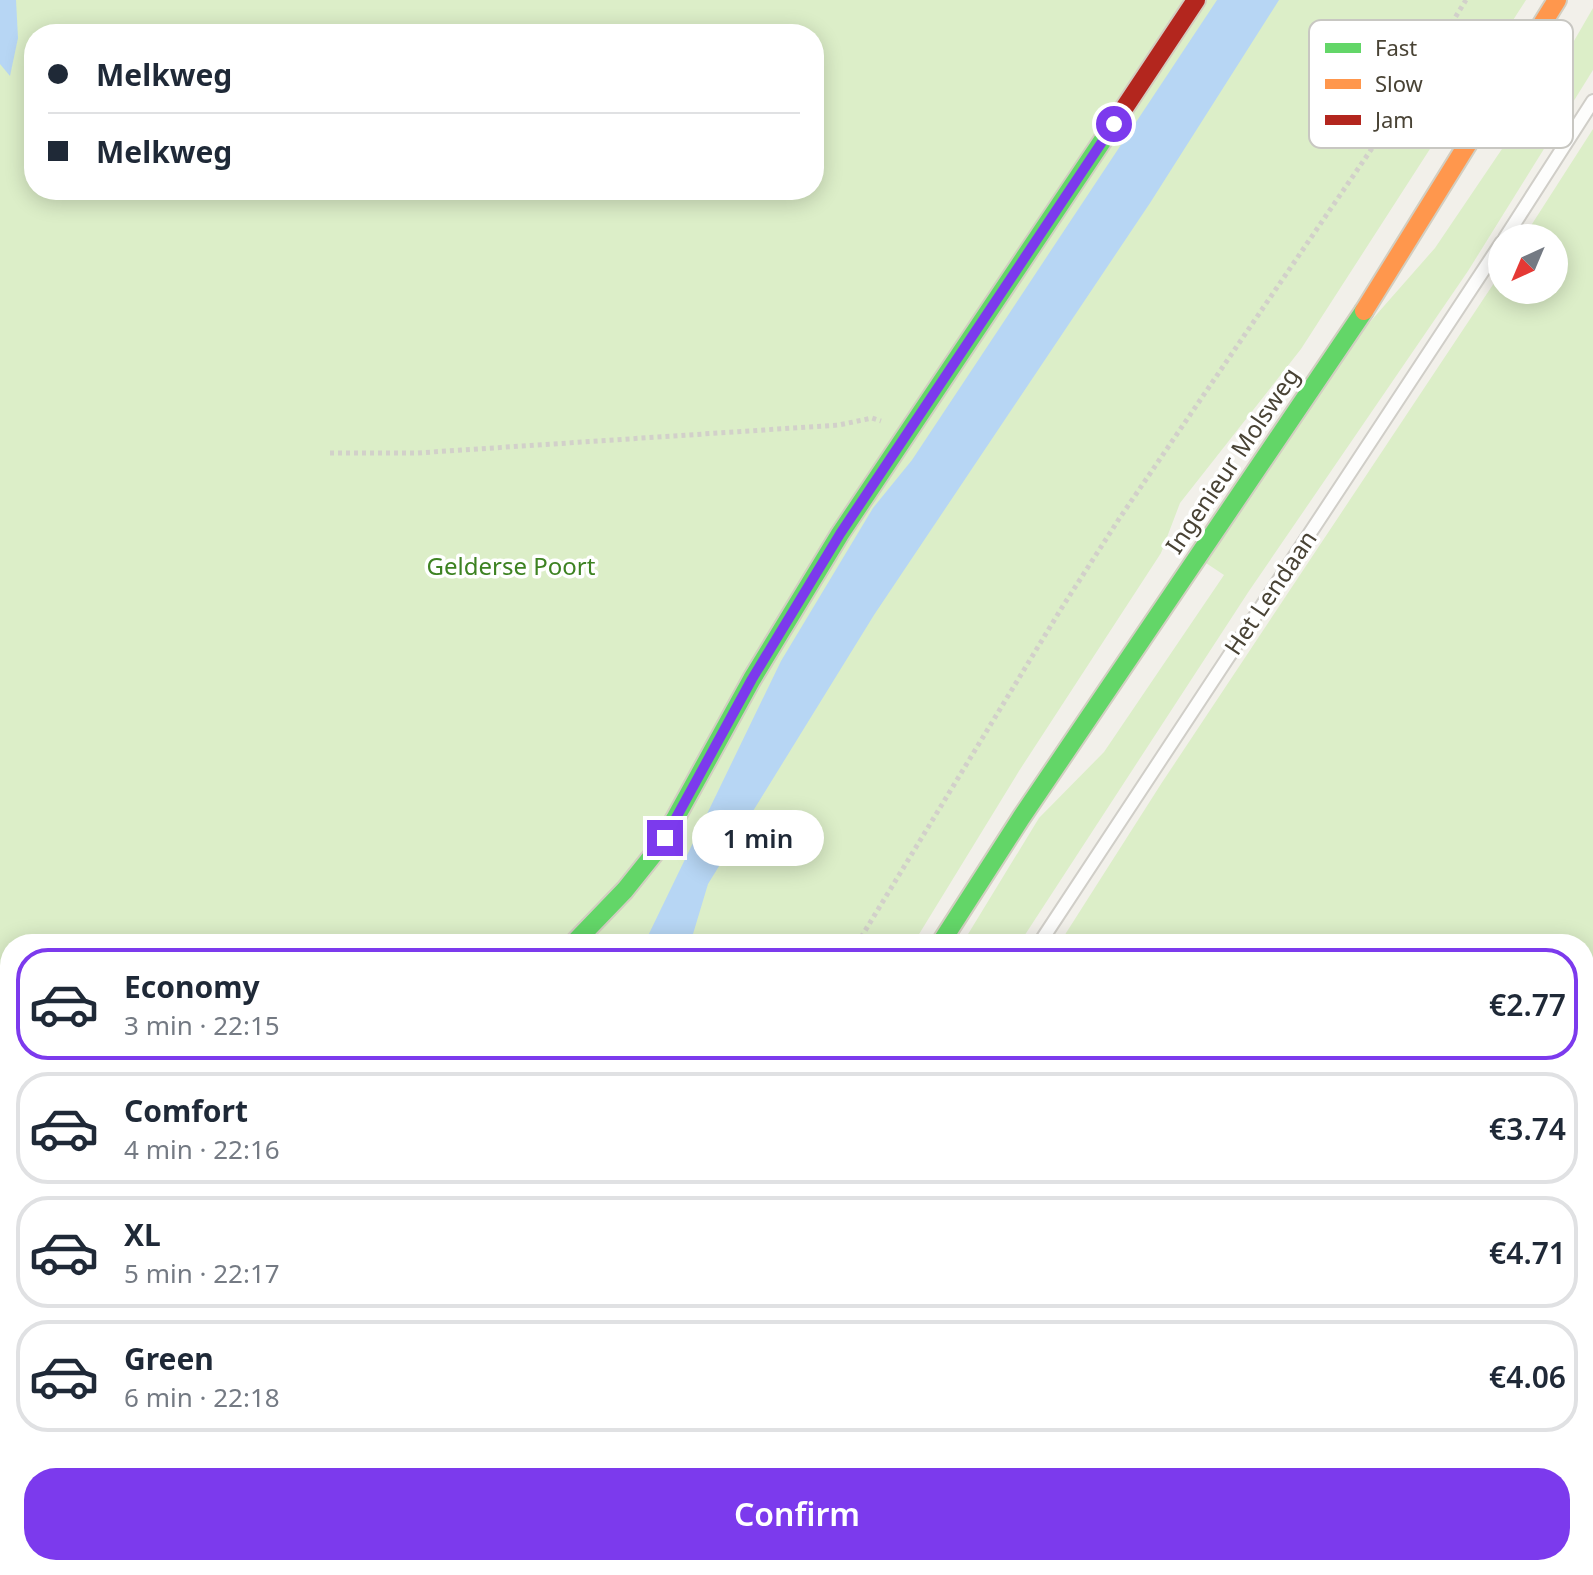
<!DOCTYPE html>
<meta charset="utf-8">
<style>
:root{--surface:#fff;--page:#f6f6f7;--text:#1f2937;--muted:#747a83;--line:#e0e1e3;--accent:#7c3aed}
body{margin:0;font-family:"Noto Sans",sans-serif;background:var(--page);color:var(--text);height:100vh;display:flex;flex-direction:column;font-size:30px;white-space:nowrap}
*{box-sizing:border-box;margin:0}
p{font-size:26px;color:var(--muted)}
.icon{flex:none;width:44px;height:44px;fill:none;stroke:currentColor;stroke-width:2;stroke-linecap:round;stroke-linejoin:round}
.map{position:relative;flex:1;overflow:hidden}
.panel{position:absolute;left:0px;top:934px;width:1594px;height:642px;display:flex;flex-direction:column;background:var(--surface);border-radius:32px 32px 0 0;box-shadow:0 4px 20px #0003}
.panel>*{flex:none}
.hud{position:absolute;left:24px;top:24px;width:800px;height:176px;border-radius:32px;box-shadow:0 4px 20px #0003;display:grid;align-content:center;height:176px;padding:0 24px;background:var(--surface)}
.needle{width:52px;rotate:224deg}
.fabs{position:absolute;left:1488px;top:224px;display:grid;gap:16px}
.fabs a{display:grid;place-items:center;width:80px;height:80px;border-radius:50%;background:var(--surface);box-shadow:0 4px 20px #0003;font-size:40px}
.end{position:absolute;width:36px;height:36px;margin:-18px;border:10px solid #7c3aed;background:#fff;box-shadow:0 0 0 4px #fff}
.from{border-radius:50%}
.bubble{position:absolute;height:56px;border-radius:28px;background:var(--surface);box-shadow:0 4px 20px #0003;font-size:26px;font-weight:600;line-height:56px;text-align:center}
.hud b{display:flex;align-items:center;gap:28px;height:76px;font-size:30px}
.hud b+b{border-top:2px solid var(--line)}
.hud i{width:20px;height:20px;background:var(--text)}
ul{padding:14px 0 0;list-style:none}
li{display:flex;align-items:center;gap:24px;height:112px;margin:0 16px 12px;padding:0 8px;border:4px solid var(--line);border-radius:32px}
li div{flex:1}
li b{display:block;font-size:30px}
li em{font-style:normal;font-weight:600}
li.current{border-color:var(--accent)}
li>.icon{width:72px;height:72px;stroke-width:1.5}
.primary-button{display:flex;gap:16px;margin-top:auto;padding:16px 24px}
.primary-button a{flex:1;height:92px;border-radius:32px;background:var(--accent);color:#fff;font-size:32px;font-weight:600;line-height:92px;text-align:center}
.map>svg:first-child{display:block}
.residential{fill:#e7e3d7}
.green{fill:#dceec8;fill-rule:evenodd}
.water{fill:#b7d6f4}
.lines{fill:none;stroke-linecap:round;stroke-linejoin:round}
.lane-casing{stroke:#d0cec8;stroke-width:16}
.street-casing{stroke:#d0cec8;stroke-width:30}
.fast-casing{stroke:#d2cec1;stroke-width:22}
.slow-casing{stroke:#d2cec1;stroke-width:22}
.jam-casing{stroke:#d2cec1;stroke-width:22}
.path{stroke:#d2d0ca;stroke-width:5;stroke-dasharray:4 4;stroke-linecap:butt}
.lane{stroke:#fdfdfc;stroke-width:12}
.street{stroke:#fdfdfc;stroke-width:26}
.fast{stroke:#63d668;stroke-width:18}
.slow{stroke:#ff974d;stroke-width:18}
.jam{stroke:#b3261e;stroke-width:18}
.route{stroke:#7c3aed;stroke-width:10}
.labels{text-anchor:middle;stroke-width:7;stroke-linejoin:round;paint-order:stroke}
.street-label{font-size:24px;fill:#494335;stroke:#fff}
.park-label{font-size:24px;fill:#3d8222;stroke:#fff}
.key{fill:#fff;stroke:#c8c7c2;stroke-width:2}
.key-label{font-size:22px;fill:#494335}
</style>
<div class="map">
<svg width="1593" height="1575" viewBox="0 0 1593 1575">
<rect width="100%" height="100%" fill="#f2f0ea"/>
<polygon class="residential" points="1593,1094 1593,1575 816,1575 829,1566 1584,1566 1584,1099"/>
<g class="green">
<path d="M0,0H1526L1301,349L1180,503L1161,553L1019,771L913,944H10V1566H440L436,1575H0ZM34,34H814V190H34Z"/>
<polygon points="1593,8 1593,70 1468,271 1249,591 1019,944 962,944 1039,818 1104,752 1224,575 1206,563 1362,331 1435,248 1567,53"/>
<polygon points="1593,129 1593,1109 1584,1113 1584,944 1059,944 1161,784 1502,271 1502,290 1554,290 1554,238 1523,238"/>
<polygon points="453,1566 550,1566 544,1575 449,1575"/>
<polygon points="604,1566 753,1566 752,1575 599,1575"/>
<polygon points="784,1566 1042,1566 1037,1575 783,1575"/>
<polygon points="1076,1566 1129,1566 1124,1575 1072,1575"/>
</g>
<g class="water">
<polygon points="0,0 16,0 18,38 10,76 0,64"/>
<polygon points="1217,0 1279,0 1150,203 874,615 708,884 690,944 644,944 781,661 873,508 912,460"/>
</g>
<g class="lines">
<g class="lane-casing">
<g id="lane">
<polyline points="1505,238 1593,101"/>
<polyline points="1039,944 1502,242"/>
<polyline points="1584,1408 1593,1384"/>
<path d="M1346,1566C1362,1575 1368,1574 1384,1566"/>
<polyline points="29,1575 45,1566"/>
<polyline points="767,1575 768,1566"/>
</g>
</g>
<g class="street-casing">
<g id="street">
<polyline points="1584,1131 1593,1126"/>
<polyline points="445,1575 448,1566"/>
<polyline points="1054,1575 1058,1566"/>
</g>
</g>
<g class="fast-casing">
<g id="fast">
<polyline points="573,944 625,890 653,855 675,819 752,679 840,534 1117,119"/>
<polyline points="940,944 1021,818 1364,311"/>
<polyline points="573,1575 578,1566"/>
</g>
</g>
<g class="slow-casing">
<polyline id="slow" points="1364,311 1557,0"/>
</g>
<g class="jam-casing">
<polyline id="jam" points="1117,119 1196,0"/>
</g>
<g class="path">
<polyline points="330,453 417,453 839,425 872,418 881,421"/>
<polyline points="857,944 1061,609 1119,519 1392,119 1466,0"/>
<polyline points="500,1575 505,1566"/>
</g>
<use href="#lane" class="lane"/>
<use href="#street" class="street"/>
<use href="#fast" class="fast"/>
<use href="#slow" class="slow"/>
<use href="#jam" class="jam"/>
</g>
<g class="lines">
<polyline class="route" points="665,838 752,679 840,534 1114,124"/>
</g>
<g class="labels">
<g class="street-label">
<text transform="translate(1233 461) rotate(-56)" y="8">Ingenieur Molsweg</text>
<text transform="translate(1271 593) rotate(-56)" y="8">Het Lendaan</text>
</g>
<g class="park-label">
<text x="511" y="575">Gelderse Poort</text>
</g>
</g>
<rect x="1309" y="20" width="264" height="128" rx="12" class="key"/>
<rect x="1325" y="43" width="36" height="10" fill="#63d668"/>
<rect x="1325" y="79" width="36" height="10" fill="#ff974d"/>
<rect x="1325" y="115" width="36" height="10" fill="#b3261e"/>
<g class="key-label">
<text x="1375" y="56">Fast</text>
<text x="1375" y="92">Slow</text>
<text x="1375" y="128">Jam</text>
</g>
</svg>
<div class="fabs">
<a><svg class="needle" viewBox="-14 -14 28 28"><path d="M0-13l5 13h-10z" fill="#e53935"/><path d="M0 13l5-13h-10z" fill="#747a83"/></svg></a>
</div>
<i class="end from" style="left:1114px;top:124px"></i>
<i class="end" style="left:665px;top:838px"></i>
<div class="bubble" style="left:692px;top:810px;width:132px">1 min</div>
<div class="hud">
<b><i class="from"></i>Melkweg</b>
<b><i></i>Melkweg</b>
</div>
<section class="panel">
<ul>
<li class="current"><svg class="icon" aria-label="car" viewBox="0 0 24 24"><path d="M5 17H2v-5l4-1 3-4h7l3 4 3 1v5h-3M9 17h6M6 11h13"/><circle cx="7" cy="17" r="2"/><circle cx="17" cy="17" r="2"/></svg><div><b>Economy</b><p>3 min · 22:15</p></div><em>€2.77</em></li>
<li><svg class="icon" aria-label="car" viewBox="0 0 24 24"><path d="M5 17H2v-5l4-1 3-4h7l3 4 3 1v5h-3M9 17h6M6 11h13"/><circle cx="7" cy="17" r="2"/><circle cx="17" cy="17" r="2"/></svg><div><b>Comfort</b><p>4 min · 22:16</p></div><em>€3.74</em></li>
<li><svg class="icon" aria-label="car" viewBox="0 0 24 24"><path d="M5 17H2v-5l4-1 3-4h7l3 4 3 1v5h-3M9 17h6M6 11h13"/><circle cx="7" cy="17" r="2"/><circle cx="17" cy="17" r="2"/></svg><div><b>XL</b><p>5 min · 22:17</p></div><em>€4.71</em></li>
<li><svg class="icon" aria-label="car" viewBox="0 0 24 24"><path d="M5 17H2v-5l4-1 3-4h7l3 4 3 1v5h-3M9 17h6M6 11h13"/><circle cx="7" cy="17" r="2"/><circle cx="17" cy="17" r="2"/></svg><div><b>Green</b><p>6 min · 22:18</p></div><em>€4.06</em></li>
</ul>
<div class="primary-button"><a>Confirm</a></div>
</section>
</div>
